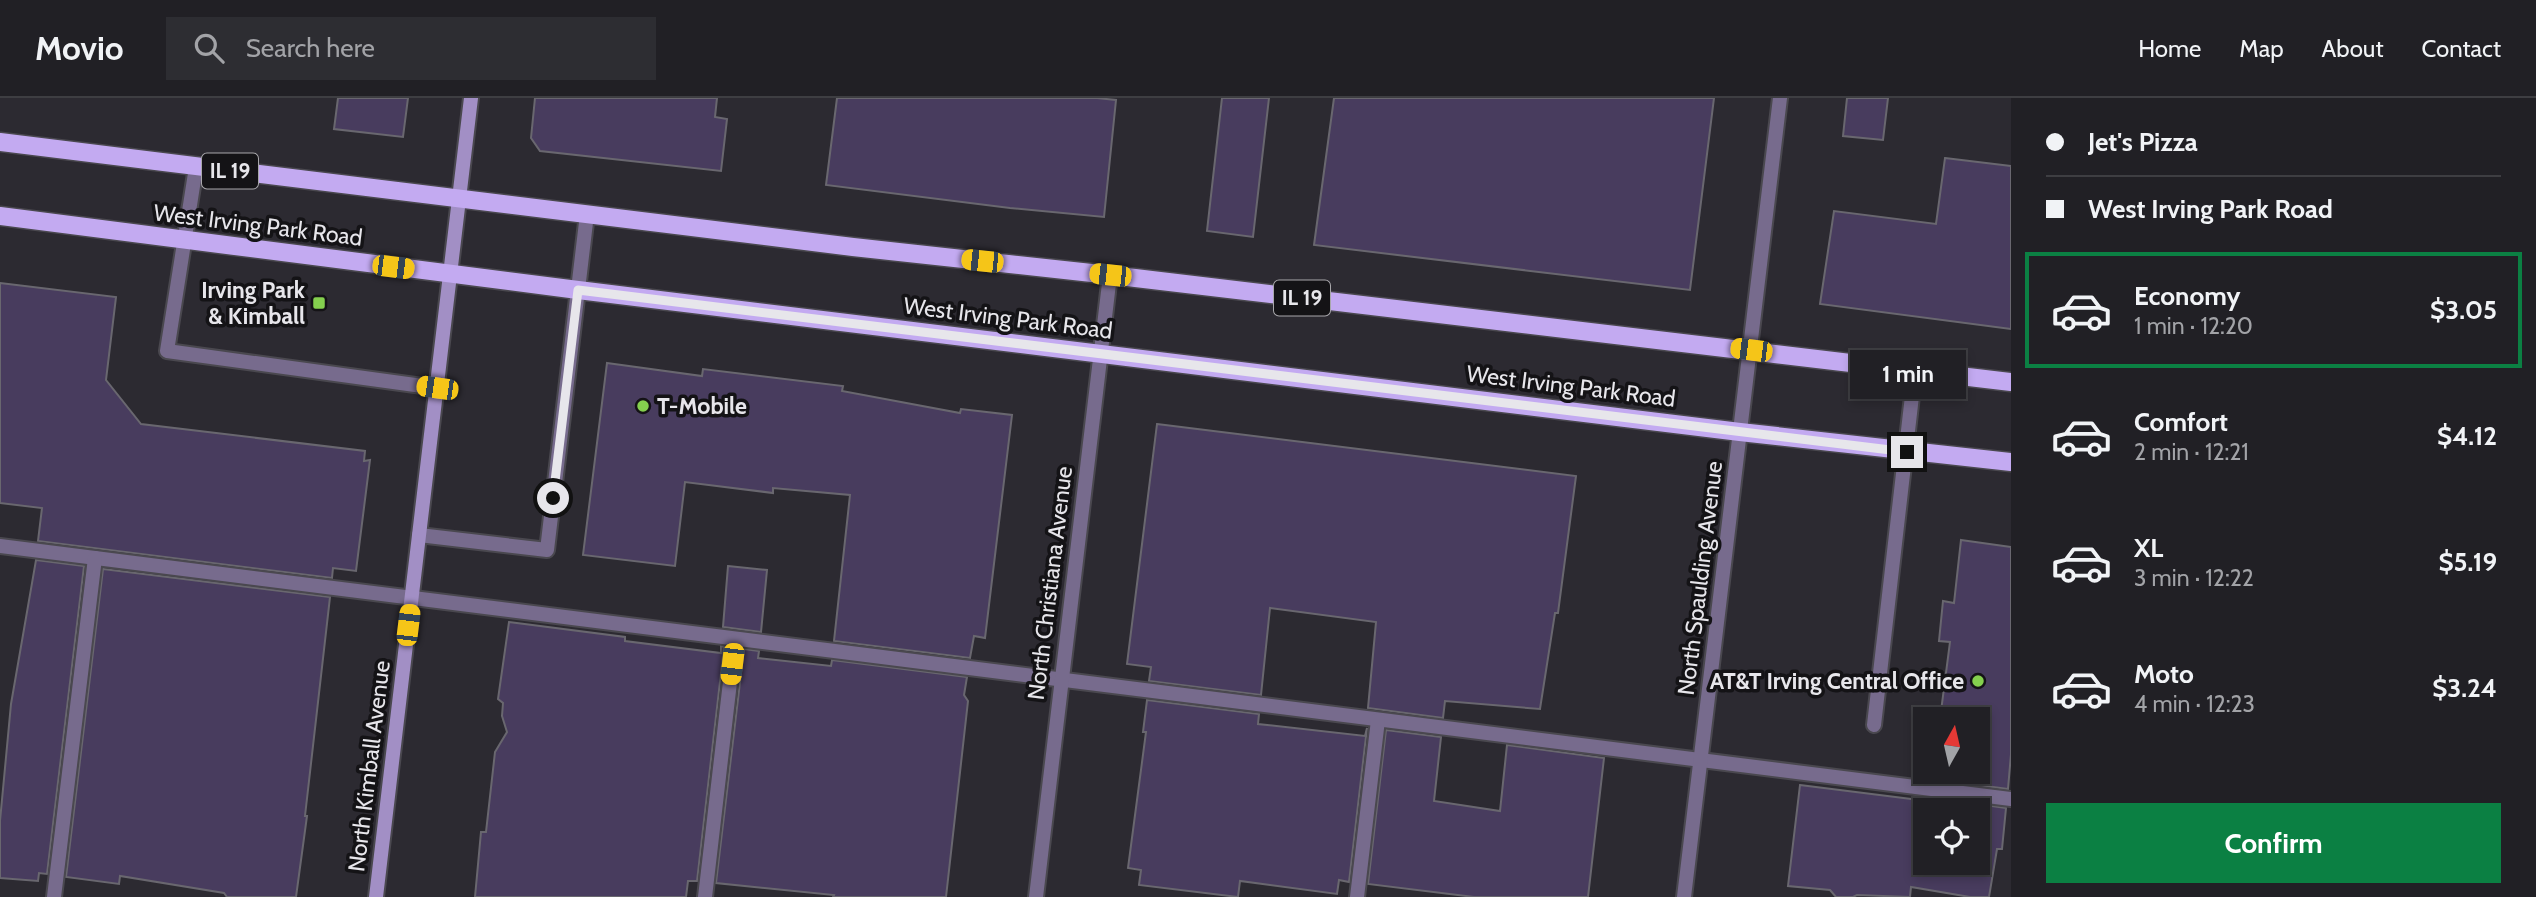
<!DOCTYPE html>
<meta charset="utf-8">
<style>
:root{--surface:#212025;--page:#2d2d32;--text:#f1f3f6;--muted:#a2a3a7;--line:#3e3e42;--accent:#0b8043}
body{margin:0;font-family:Cabin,sans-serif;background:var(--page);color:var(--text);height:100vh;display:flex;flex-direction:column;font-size:26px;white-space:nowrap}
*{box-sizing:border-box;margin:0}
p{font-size:23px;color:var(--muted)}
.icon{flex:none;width:38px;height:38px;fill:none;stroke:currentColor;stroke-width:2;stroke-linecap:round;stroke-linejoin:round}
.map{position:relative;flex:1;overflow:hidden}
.drawer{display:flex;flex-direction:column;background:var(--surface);width:525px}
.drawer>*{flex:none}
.banner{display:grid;align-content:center;height:154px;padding:0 35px;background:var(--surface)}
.needle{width:46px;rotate:8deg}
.controls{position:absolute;left:1913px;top:609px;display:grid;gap:14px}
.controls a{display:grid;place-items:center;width:77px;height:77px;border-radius:0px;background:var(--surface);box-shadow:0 4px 10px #0003,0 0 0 2px var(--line);font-size:35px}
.end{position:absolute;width:32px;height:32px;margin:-16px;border:9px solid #e7e6eb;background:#111;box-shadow:0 0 0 4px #111}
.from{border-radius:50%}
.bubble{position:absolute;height:49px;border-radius:0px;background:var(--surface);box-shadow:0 4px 10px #0003,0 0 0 2px var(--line);font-size:23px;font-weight:700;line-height:49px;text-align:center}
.car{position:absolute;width:21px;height:42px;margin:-21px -10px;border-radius:9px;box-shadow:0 0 5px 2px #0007;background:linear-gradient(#f5c518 24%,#345 0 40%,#f5c518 0 76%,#345 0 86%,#f5c518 0)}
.banner b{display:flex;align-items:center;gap:24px;height:66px;font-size:26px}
.banner b+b{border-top:2px solid var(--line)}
.banner i{width:18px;height:18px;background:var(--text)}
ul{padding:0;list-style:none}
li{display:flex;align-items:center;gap:21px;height:116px;margin:0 14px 10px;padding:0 21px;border:4px solid transparent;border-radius:0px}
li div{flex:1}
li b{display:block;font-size:26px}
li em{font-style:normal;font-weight:700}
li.active{border-color:var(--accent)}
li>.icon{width:63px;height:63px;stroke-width:1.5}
.button{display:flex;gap:14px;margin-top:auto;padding:14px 35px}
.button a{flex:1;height:80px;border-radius:0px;background:var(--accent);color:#fff;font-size:28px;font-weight:700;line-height:80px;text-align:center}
header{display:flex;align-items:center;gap:42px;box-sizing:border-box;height:98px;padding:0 35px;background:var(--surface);border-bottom:2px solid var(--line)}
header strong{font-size:33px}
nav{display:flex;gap:38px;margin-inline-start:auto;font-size:24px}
.search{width:490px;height:63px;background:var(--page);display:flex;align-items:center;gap:18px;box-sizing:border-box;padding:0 24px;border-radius:0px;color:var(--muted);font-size:26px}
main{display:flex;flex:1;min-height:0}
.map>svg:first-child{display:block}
.building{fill:#483c5e;stroke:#69676f;stroke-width:2;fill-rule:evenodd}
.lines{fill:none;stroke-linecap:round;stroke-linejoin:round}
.lane-casing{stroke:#4a484f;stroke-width:18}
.street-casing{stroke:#4a484f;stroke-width:18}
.secondary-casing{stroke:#4a484f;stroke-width:18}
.primary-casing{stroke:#4a484f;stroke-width:21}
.lane{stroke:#776b8d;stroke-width:14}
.street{stroke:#776b8d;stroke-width:14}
.secondary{stroke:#a28fc5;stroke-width:14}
.primary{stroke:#c3aaf1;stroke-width:18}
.route{stroke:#e7e6eb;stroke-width:9}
.poi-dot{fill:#84d04e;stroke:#141316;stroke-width:2.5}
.labels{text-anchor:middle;stroke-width:7;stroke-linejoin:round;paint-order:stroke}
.shield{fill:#141316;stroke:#a8a7ab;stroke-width:2}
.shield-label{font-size:21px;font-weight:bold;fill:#e7e6eb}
.street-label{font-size:23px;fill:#e7e6eb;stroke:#141316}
.poi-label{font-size:23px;font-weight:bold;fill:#e7e6eb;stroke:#141316;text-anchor:end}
</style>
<header>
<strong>Movio</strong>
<div class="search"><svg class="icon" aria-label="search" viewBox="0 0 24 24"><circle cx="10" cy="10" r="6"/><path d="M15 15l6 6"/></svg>Search here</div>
<nav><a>Home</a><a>Map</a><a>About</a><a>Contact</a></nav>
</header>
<main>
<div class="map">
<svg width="2011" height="799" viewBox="0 0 2011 799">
<rect width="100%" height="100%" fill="#2c2a31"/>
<g class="building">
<polygon points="338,0 408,0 403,39 334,31"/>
<polygon points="535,0 717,0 715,19 727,21 721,73 540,53 531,40"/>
<polygon points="837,0 1097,0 1116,2 1104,119 1010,110 826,87"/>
<polygon points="1222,0 1269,0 1253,139 1207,133"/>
<polygon points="1334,0 1714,0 1690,192 1314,147"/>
<polygon points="1847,0 1888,0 1883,42 1843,38"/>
<polygon points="1945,60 2011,68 2011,231 1820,206 1834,113 1936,126"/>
<polygon points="0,185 116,199 106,282 141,326 365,353 364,363 370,362 356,473 333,470 332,480 38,443 42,410 0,405"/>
<polygon points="607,265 702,278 703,271 843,288 842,293 960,315 961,311 1012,317 985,540 974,538 970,560 834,543 850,397 773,390 773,395 685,384 675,468 583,457"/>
<polygon points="1157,326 1576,378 1558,515 1555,515 1540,611 1445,603 1443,620 1368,610 1376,524 1270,510 1261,597 1149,583 1151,569 1127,566"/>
<polygon points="1961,442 2011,449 2011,656 2008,691 1978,687 1978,621 1940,621 1950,544 1939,543 1943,503 1954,505"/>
<polygon points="36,462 84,468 47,776 39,775 38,783 0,780 0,723 11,606"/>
<polygon points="728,468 767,472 761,534 723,529"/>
<polygon points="103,471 330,499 305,718 307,718 296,799 227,799 224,795 120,778 119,786 66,779"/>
<polygon points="509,524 625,539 625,543 721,555 721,548 724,549 697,783 688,783 686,799 475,799 481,734 486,734 495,654 507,634 502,618 503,605 498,601"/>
<polygon points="744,551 759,553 758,560 831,568 832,562 967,579 964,597 968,603 946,799 833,799 834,797 716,785"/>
<polygon points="1147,602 1259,616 1258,626 1365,638 1367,630 1349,784 1339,782 1337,796 1240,783 1238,799 1139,787 1141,772 1128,770 1146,634 1143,634"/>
<polygon points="1386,632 1441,639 1434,703 1500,713 1507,647 1604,660 1588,799 1474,799 1368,786"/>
<path d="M1800,687L1967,708L1978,706L2006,710L2002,751H1997L1989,799H1970L1911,789L1910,799L1857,797L1853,799H1836L1830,792L1788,788ZM1925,712H1978V765H1925Z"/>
</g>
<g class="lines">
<g class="lane-casing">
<g id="lane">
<polyline points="196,69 167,253 437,290"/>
<polyline points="419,437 547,452 587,116"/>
<polyline points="0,448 2011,701"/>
<polyline points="1874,627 1915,272"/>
<polyline points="54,799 95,460"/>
<polyline points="705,799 735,541"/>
<polyline points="1357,799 1378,622"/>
</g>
</g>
<g class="street-casing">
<g id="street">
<polyline points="1036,799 1110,177"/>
<polyline points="1684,799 1780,0"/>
</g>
</g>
<g class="secondary-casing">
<polyline id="secondary" points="376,799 471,0"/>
</g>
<g class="primary-casing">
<g id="primary">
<polyline points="0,44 853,149 1110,177 2011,284"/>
<polyline points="0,118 578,192 1740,334 2011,364"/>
</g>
</g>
<use href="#lane" class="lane"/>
<use href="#street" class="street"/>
<use href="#secondary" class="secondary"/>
<use href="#primary" class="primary"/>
</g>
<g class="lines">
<polyline class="route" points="553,400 578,192 1907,354"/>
</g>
<g class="poi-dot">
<rect x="312" y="198" width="14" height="14" rx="3.5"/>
<circle cx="643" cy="308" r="7"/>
<circle cx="1978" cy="583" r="7"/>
</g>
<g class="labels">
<g class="shield">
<rect x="202" y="55.5" width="56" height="35" rx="5"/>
<rect x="1274" y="182.5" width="56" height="35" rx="5"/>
</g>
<g class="shield-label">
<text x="230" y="80">IL 19</text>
<text x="1302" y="207">IL 19</text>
</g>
<g class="street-label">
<text transform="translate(258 127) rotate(7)" y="8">West Irving Park Road</text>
<text transform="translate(1008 220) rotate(7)" y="8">West Irving Park Road</text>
<text transform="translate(1571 288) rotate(7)" y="8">West Irving Park Road</text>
<text transform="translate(1700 480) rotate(-83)" y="8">North Spaulding Avenue</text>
<text transform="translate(1050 485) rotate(-83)" y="8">North Christiana Avenue</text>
<text transform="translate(369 668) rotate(-83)" y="8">North Kimball Avenue</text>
</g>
<g class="poi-label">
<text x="305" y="200">Irving Park<tspan x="305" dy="26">&amp; Kimball</tspan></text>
<text x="657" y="316" text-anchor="start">T-Mobile</text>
<text x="1964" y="591">AT&amp;T Irving Central Office</text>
</g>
</g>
</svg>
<div class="controls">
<a><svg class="needle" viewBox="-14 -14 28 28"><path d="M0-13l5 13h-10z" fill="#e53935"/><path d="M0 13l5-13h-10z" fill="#a2a3a7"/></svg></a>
<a><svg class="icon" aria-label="locate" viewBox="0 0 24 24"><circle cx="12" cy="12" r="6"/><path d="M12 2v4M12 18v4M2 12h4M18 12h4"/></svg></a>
</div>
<i class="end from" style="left:553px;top:400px"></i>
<i class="end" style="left:1907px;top:354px"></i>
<div class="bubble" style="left:1850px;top:252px;width:116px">1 min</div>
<i class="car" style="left:982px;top:163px;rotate:276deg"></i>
<i class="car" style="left:393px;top:169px;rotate:97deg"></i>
<i class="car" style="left:1110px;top:177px;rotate:276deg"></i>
<i class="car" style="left:1751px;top:252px;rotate:277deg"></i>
<i class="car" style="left:437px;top:290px;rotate:278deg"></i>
<i class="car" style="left:408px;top:527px;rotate:7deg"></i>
<i class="car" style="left:732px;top:566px;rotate:187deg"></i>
</div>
<section class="drawer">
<div class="banner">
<b><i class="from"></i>Jet's Pizza</b>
<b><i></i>West Irving Park Road</b>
</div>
<ul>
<li class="active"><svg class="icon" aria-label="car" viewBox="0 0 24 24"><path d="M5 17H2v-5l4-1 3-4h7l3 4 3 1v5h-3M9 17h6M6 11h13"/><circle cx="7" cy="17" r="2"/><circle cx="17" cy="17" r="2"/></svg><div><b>Economy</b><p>1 min · 12:20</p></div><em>$3.05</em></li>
<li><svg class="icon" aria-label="car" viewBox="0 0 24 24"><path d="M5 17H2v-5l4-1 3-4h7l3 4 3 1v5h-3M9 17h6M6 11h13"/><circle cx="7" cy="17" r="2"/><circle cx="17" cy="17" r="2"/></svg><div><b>Comfort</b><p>2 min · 12:21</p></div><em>$4.12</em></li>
<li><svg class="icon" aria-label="car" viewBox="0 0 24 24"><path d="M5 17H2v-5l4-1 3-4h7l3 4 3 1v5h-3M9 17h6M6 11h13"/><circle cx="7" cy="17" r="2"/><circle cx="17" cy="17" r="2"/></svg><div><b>XL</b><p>3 min · 12:22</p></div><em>$5.19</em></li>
<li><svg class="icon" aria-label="car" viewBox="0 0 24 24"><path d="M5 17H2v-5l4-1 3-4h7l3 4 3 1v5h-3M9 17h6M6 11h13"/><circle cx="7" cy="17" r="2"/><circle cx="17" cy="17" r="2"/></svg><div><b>Moto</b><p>4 min · 12:23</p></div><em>$3.24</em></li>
</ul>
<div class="button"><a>Confirm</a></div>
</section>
</main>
